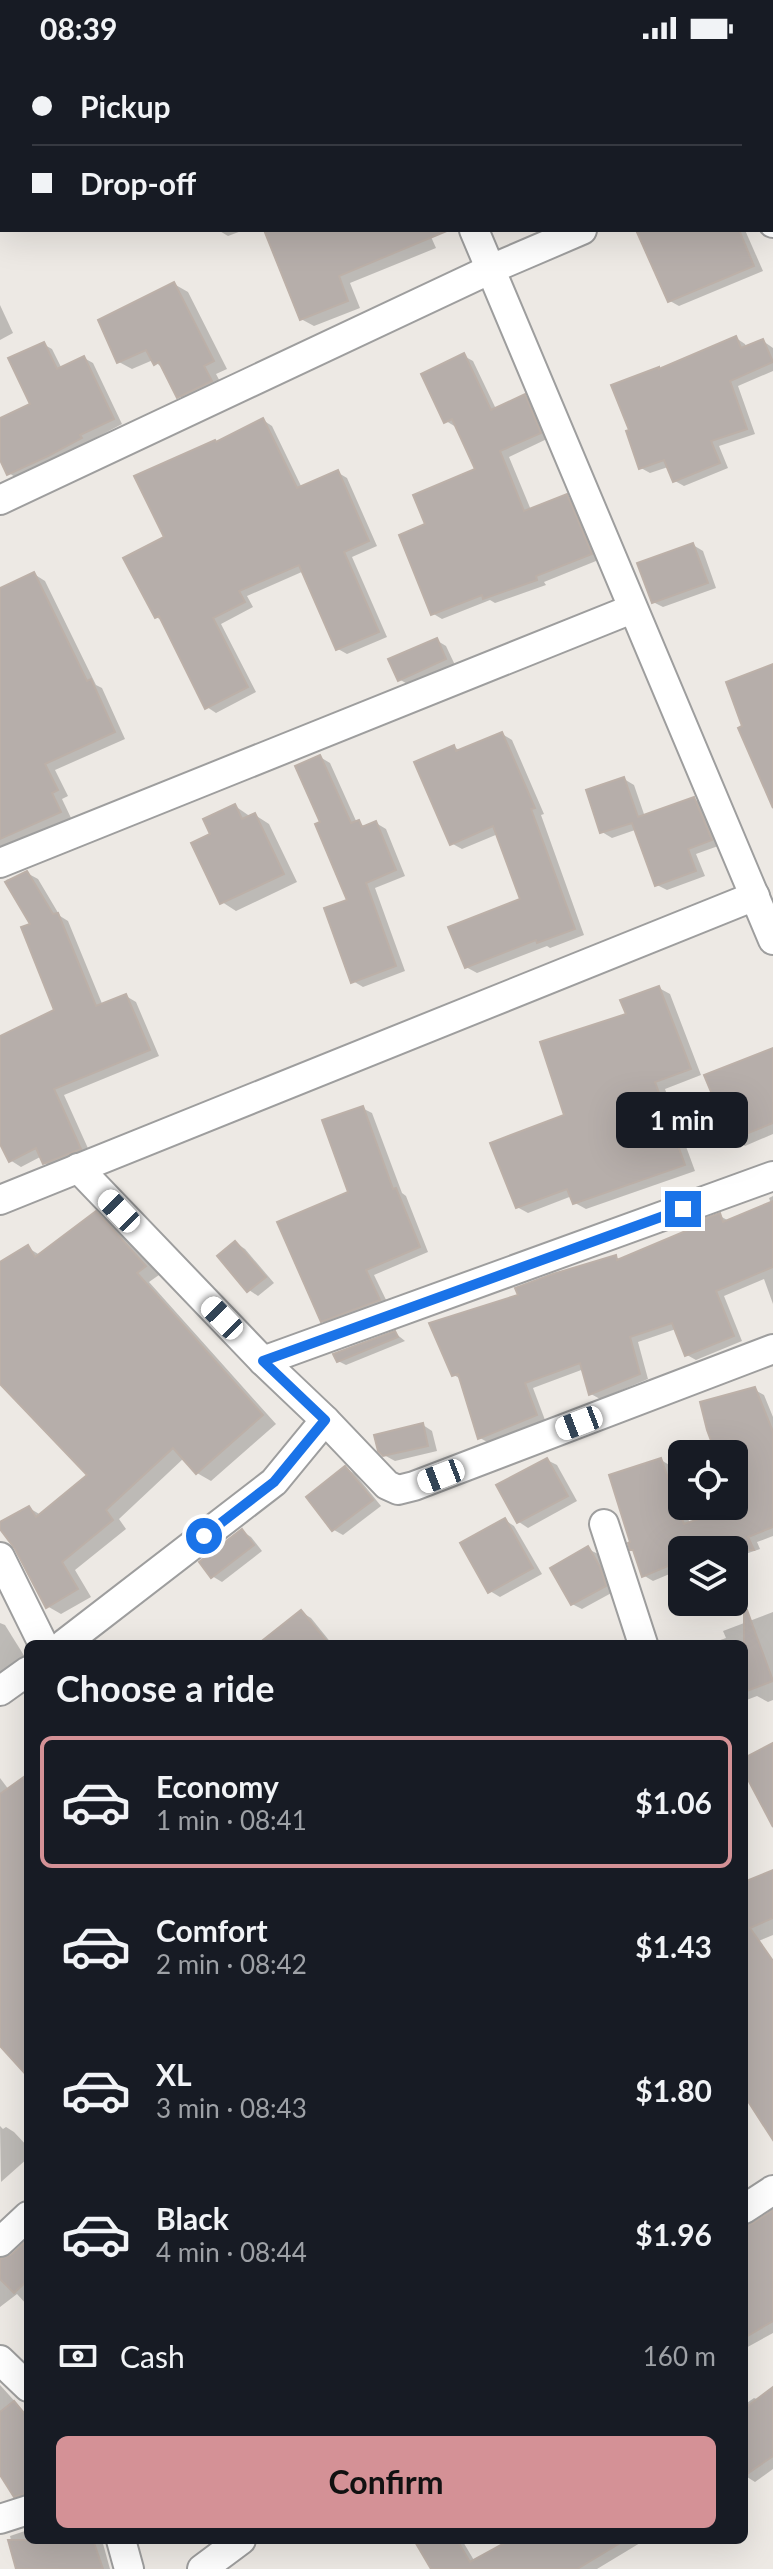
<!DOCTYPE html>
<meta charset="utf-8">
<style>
:root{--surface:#171b24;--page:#242831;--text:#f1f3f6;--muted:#9ea1a6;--line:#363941;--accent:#d49196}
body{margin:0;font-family:Lato,sans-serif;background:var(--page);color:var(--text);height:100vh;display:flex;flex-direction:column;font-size:30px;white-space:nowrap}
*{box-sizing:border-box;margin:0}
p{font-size:26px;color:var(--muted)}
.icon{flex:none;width:44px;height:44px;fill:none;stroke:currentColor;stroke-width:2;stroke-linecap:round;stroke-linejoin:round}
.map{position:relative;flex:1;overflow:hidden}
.drawer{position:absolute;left:24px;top:1584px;width:724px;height:904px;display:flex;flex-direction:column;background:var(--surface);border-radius:12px;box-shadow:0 8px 32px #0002}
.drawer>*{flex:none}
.hud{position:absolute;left:0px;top:0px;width:774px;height:176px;box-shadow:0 8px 32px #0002;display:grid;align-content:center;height:176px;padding:0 32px;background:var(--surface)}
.buttons{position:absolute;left:668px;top:1384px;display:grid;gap:16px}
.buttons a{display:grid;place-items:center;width:80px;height:80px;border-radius:12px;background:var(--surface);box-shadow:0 8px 32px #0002;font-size:40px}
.end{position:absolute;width:36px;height:36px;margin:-18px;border:10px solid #1a73e8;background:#fff;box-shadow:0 0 0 4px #fff}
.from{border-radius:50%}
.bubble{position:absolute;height:56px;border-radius:12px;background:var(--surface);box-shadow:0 8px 32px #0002;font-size:26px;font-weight:700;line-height:56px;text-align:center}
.car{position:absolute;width:24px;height:48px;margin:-24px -12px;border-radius:10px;box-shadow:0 0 6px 2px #0007;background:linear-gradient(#fff 24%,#345 0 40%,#fff 0 76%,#345 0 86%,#fff 0)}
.hud b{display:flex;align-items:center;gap:28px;height:76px;font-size:30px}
.hud b+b{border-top:2px solid var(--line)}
.hud i{width:20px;height:20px;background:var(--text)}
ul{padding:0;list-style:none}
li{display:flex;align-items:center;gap:24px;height:132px;margin:0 16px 12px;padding:0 16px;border:4px solid transparent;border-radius:12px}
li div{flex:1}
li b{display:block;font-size:30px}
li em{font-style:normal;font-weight:700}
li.on{border-color:var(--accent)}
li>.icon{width:72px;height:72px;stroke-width:1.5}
h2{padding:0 32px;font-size:36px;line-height:96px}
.pay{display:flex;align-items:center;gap:20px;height:88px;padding:0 32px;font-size:30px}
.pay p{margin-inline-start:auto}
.cta{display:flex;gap:16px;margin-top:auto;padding:16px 32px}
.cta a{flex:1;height:92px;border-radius:12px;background:var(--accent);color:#111;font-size:32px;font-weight:700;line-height:92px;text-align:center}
.status{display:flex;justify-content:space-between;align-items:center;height:56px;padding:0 40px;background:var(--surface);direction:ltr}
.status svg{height:22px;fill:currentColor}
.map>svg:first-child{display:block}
.shadow{fill:#0003}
.building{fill:#b6aeaa;stroke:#bcb0a8;stroke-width:2}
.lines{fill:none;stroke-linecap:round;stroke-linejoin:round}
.minor-casing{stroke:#9e9e9e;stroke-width:32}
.minor{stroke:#fff;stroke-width:28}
.route{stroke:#1a73e8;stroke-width:10}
</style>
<div class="status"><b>08:39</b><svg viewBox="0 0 49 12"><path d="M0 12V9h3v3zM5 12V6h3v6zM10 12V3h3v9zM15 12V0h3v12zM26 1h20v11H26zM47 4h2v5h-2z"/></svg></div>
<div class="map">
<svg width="773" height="2513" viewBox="0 0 773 2513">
<rect width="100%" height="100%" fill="#ede9e4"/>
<g class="shadow">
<polygon points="218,174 244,174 228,180"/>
<polygon points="301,174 428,174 436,192 350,227 360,252 314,270 301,263"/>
<polygon points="639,174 745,174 763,215 679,250 670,245"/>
<polygon points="174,228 188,236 227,313 216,318 224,333 192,348 179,340 165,314 153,304 132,313 119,306"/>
<polygon points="0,249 13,277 0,284"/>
<polygon points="736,282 745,288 747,292 763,285 773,292 773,315 738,330 755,378 719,390 728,412 684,430 675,425 668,411 650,417 641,412 659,313"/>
<polygon points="43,288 52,293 62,313 84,302 93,307 122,368 18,423 9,417 0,399 0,364 33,349"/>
<polygon points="464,300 473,305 496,353 524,340 534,346 549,382 509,401 531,454 567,441 576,446 601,503 544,526 546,529 495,547 490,544 442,563 432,557 428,469 478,414 456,371 446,365"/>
<polygon points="263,364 272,370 302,432 337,416 347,422 377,490 352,501 387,581 347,598 338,593 304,515 247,540 253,551 221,568 256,636 216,657 207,651 163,565 156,561 166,482 218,388"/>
<polygon points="693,489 703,495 716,532 663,551 653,546"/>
<polygon points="34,518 45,525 96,629 102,632 125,683 55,714 68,740 62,743 71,762 35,778 0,801 0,534"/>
<polygon points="436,584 446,590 455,609 409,629 399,623"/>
<polygon points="502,678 512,684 544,758 541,759 584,879 550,892 547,890 477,917 466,911 523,844 498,778 462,793 451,787 454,691 461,695"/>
<polygon points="320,701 330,707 357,767 367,771 376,767 386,773 405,820 375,832 405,915 363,931 353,925 349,846 322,767"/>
<polygon points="624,723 634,729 645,761 694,743 704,749 721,789 696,798 705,820 667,834 657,829 635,774 612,782 602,776"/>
<polygon points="235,750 251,761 255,759 269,768 297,826 236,855 222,846 213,779"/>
<polygon points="27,817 38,823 60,860 68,865 103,950 126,940 136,946 159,1000 64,1039 91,1099 56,1113 45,1107 42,1100 21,1111 10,1104 0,1083 0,983 57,955 33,868 6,824"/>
<polygon points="659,932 670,938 701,1019 665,1033 695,1115 586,1153 575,1147 572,1140 528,1157 517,1151 566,1060 628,960"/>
<polygon points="773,994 773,1078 745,1090 732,1082"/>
<polygon points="362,1052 372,1057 402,1137 406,1140 428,1196 374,1219 389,1250 332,1270 322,1265 351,1137"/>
<polygon points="773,1140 773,1248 764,1223 724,1240 742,1285 696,1304 687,1299 676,1273 638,1286 648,1323 600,1343 591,1338 584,1313 533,1332 545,1364 489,1387 480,1382 462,1324 454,1319 520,1240 615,1201 621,1204 702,1171 720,1160 729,1165 771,1148 769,1142"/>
<polygon points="96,1157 110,1166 159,1219 149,1226 276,1368 211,1425 197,1417 184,1402 119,1463 126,1473 75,1514 91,1541 61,1558 47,1550 17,1492 0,1468 29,1452 41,1459 90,1419 0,1325 0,1208 28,1192 40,1199"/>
<polygon points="236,1187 245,1193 274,1227 258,1240 249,1234"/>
<polygon points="395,1277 405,1285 346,1309 338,1305"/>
<polygon points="755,1334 764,1339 773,1361 773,1480 757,1486 760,1493 734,1502 734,1494 682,1494 682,1516 679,1514 653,1525 643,1519 661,1404 671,1410 682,1450 684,1450 690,1468 740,1451 734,1437 734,1398 719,1398"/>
<polygon points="423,1369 432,1375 437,1395 395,1405 384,1399"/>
<polygon points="547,1404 557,1409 577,1445 528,1472 519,1466"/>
<polygon points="346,1412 355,1418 381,1450 343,1479 334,1474"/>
<polygon points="505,1464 514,1470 542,1518 500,1541 490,1535"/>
<polygon points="242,1475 251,1481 262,1495 222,1526 212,1520"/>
<polygon points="588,1493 598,1498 610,1519 615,1535 582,1553 572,1548"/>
<polygon points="301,1556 311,1562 332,1588 261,1588"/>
<polygon points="773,1556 773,1644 768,1646 757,1640 744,1645 744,1588 709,1588 726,1582 723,1575"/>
<polygon points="0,1567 5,1569 28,1606 0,1627"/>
<polygon points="0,1722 9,1734 28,2014 0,1987"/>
<polygon points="773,1816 773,1879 744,1891 744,1828"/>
<polygon points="0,2070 3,2073 6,2071 14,2076 28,2091 28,2102 1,2126"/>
<polygon points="773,2157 773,2277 744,2293 744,2207"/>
<polygon points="28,2185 28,2250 17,2238 0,2251 0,2204 5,2204"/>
<polygon points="0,2329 28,2360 28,2444 26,2445 16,2439 0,2416"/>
<polygon points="773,2334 773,2413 755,2426 744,2419 744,2349 754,2342 759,2344"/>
<polygon points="28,2474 28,2484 102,2484 110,2513 18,2513 10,2480"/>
<polygon points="416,2484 462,2484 475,2506 514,2484 645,2484 597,2513 434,2513"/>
</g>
<g class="building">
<polygon points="264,174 449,174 339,220 348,245 300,264"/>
<polygon points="636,174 739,174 754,210 668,246"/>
<polygon points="174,226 214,305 204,310 212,325 177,342 159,306 154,309 146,294 117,307 98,264"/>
<polygon points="736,280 741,292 763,283 773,306 730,325 747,373 711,385 720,407 673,426 664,404 639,413 626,375 629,374 611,329 659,311 659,313"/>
<polygon points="44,286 57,313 84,300 114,363 80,379 82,382 48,400 7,419 0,404 0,362 30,348 8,302"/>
<polygon points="464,297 491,354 525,338 541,377 500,395 524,455 567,438 592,498 536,520 537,524 483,543 482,539 431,559 399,479 425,468 413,439 475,413 452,363 444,367 421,318"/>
<polygon points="263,362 297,432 338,414 369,485 344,496 379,576 336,594 299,509 239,535 245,546 213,562 248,631 205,653 159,560 155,562 123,502 164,481 134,420 215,384 216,386"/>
<polygon points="693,487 708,527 652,547 637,507"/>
<polygon points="34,516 87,625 91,623 115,676 45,708 58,734 52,737 61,756 0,783 0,532"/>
<polygon points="437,582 446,603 398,625 388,603"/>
<polygon points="773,608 773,752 738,672 742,670 726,626"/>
<polygon points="502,676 535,752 531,753 575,873 537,887 536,884 465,912 448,871 520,843 493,770 450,789 414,706 454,689 456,695"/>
<polygon points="320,699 351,767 359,764 362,771 376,765 396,814 366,827 396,910 351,927 324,852 347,844 315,768 320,766 295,710"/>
<polygon points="624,721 638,761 694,741 712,784 688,793 696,815 655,830 632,767 600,777 586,734"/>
<polygon points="235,748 242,763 255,757 284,818 220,848 191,787 210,778 203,763"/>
<polygon points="27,815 53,858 58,857 96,950 126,938 150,994 54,1033 81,1093 43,1108 36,1092 9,1106 0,1088 0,980 54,954 21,871 30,868 5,826"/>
<polygon points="659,930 691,1013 655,1026 685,1109 573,1148 567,1133 516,1152 490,1087 564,1059 540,986 626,958 620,944"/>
<polygon points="773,992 773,1067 731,1084 704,1019"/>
<polygon points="363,1050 393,1133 396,1132 420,1191 366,1214 380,1244 321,1266 277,1166 348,1136 322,1064"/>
<polygon points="773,1145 773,1211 716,1235 734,1280 685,1300 672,1267 630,1281 640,1318 589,1339 580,1307 525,1327 537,1359 478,1383 458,1318 452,1320 429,1267 518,1239 515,1232 553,1218 616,1199 617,1204 700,1169 698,1165 720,1157 723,1166"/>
<polygon points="96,1155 146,1210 137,1217 263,1359 196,1418 173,1392 106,1454 113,1464 62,1506 78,1533 46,1552 15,1493 0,1473 0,1466 29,1450 36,1461 87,1419 0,1328 0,1206 28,1189 35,1201"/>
<polygon points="235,1185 266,1221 247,1236 217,1200"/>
<polygon points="395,1275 398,1281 337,1306 333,1298"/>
<polygon points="755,1331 773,1376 773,1471 748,1481 754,1494 682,1494 682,1504 642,1521 633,1494 630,1494 628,1487 630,1486 609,1419 661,1402 684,1468 734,1451 734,1398 716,1398 707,1374 700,1346"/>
<polygon points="423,1367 428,1390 383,1400 378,1395 374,1379"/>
<polygon points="547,1402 568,1440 517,1467 496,1429"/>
<polygon points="345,1410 373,1444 332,1475 306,1441"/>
<polygon points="505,1462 533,1512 488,1537 460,1487"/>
<polygon points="242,1473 254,1489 211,1522 199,1506"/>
<polygon points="588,1490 600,1511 606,1530 571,1549 550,1512"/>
<polygon points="301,1554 329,1588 258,1588"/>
<polygon points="744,1554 747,1554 773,1625 744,1636"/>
<polygon points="773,1687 773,1771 744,1716 744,1702"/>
<polygon points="28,1718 28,2021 0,1990 0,1738"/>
<polygon points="773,1814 773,1862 750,1872 773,1905 773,2084 744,2039 744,1826"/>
<polygon points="773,2154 773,2265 744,2282 744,2170 753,2167"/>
<polygon points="28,2183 28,2224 14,2237 0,2223 0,2203 11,2199"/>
<polygon points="773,2331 773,2400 744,2420 744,2353"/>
<polygon points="14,2345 28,2362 28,2437 14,2441 0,2419 0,2356"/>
<polygon points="8,2484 93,2484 103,2513 16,2513"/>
<polygon points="414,2484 457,2484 470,2506 510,2484 625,2484 577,2513 431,2513"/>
</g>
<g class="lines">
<g class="minor-casing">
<g id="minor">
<polyline points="401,0 402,2"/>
<polyline points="703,0 704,2"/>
<polyline points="266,2 271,0"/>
<polyline points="0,116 2,115"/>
<polyline points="772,164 773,167"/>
<polyline points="474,174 773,884"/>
<polyline points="0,444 491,213 582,174"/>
<polyline points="0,807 632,553"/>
<polyline points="78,1112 263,1305 325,1364"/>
<polyline points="0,1144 755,840"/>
<polyline points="263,1305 773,1120"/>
<polyline points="604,1468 643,1588"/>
<polyline points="0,1501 43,1588"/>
<polyline points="64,1588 274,1426 325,1364 387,1429 398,1434 414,1430 773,1293"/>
<polyline points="0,1635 28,1615"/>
<polyline points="744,2153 773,2134"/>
<polyline points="0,2186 28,2160"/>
<polyline points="0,2304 28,2331"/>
<polyline points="0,2463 28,2454"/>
<polyline points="121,2484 129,2513"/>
<polyline points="202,2513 241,2484"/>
</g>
</g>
<use href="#minor" class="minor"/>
</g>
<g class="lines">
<polyline class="route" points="204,1480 274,1426 325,1364 263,1305 683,1153"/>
</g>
</svg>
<div class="buttons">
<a><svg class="icon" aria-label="locate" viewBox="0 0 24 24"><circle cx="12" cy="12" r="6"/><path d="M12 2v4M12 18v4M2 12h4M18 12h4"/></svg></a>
<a><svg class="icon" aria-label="layers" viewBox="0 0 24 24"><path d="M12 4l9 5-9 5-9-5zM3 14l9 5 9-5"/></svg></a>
</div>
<i class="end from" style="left:204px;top:1480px"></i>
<i class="end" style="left:683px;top:1153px"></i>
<div class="bubble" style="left:616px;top:1036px;width:132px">1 min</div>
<i class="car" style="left:119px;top:1155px;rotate:316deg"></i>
<i class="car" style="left:222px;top:1262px;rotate:316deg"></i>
<i class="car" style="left:579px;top:1367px;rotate:249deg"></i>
<i class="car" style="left:441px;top:1420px;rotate:249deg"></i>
<div class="hud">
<b><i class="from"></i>Pickup</b>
<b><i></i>Drop-off</b>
</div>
<section class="drawer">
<h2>Choose a ride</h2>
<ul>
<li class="on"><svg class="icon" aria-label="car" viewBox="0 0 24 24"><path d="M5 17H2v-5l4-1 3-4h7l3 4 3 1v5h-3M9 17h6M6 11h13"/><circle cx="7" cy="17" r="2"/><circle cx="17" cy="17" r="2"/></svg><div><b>Economy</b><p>1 min · 08:41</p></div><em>$1.06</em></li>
<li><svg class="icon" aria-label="car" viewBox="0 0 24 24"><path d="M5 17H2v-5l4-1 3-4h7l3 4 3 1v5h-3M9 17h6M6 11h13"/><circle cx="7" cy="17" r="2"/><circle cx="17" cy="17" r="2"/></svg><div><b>Comfort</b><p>2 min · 08:42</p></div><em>$1.43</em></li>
<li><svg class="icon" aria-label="car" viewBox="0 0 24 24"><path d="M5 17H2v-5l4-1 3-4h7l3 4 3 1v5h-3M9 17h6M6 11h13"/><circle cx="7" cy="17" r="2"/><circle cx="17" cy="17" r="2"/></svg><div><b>XL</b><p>3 min · 08:43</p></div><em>$1.80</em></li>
<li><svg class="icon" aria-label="car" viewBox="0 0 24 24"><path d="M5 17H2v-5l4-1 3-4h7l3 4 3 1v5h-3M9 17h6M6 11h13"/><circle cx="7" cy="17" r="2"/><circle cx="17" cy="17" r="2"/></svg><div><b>Black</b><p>4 min · 08:44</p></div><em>$1.96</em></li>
</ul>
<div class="pay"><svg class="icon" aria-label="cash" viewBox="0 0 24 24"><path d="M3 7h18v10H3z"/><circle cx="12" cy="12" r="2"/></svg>Cash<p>160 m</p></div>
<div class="cta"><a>Confirm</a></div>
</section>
</div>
